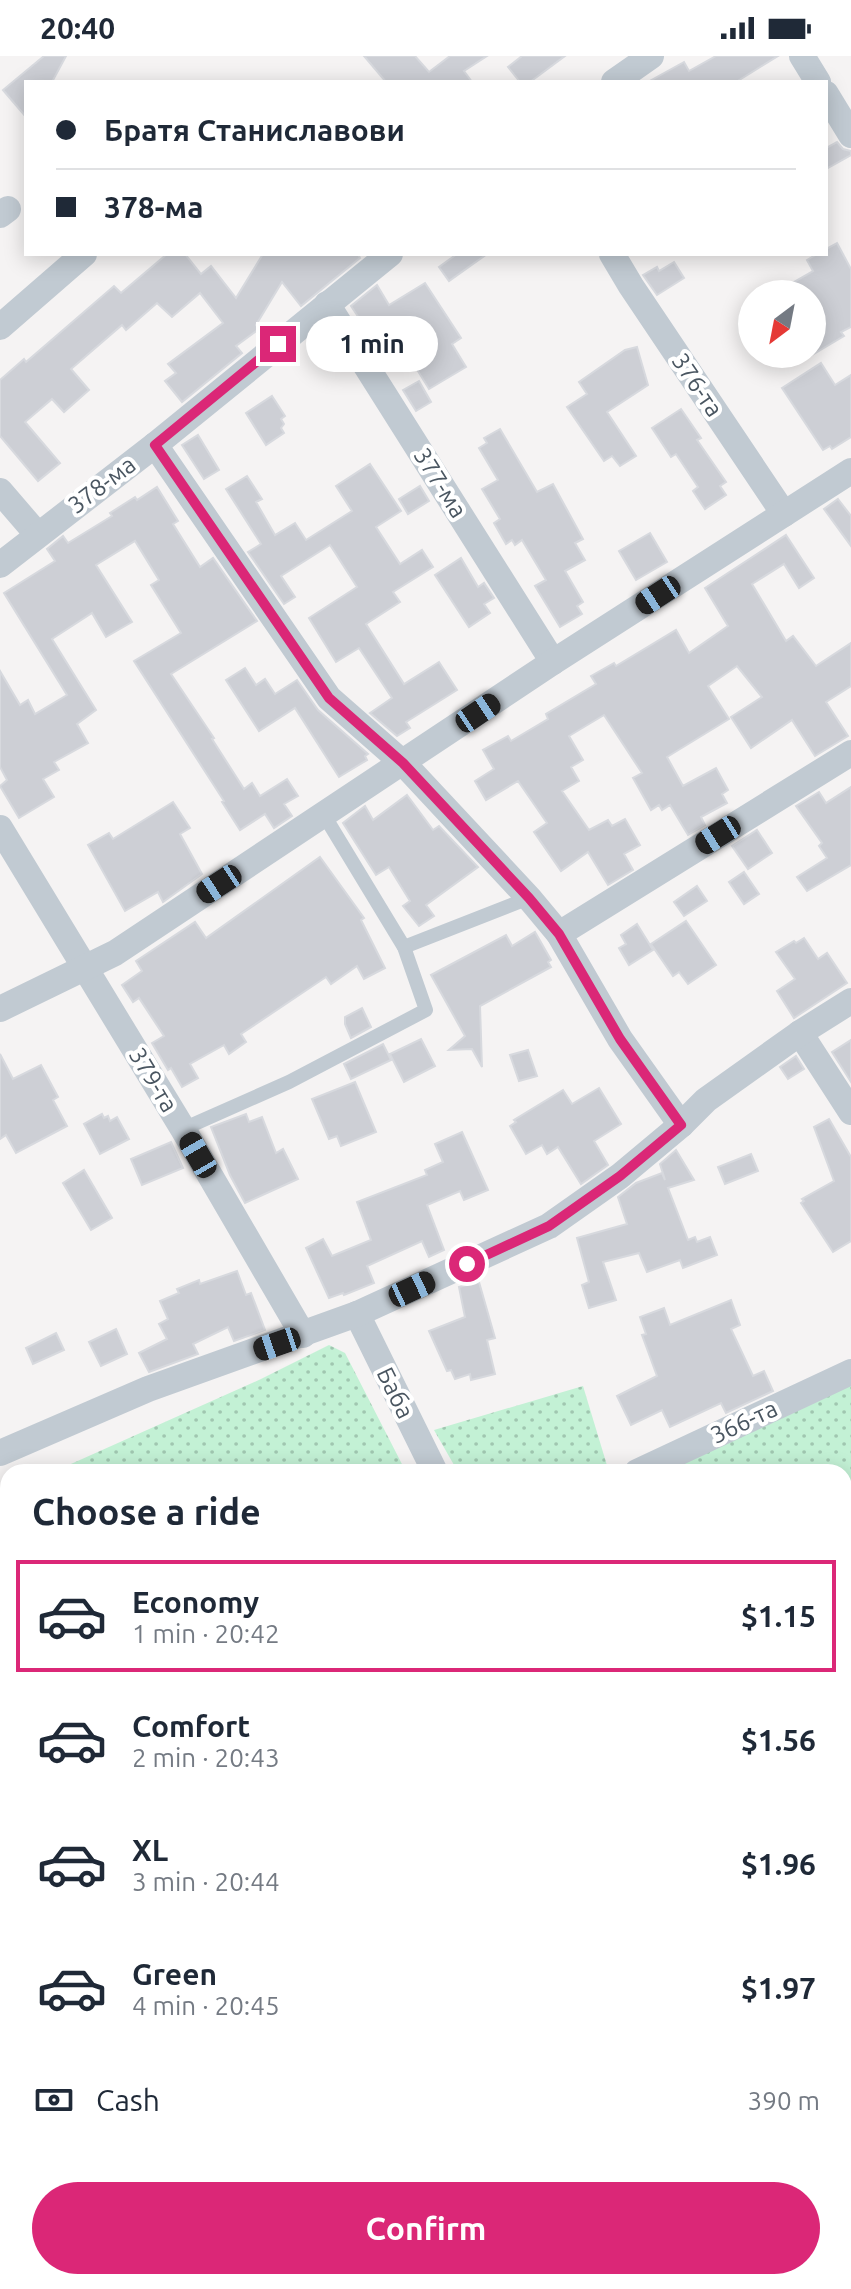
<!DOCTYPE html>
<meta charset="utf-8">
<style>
:root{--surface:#fff;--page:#f2f2f3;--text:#1f2937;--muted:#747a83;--line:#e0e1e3;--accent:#db2777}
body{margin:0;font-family:Ubuntu,sans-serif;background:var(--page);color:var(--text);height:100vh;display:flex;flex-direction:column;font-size:30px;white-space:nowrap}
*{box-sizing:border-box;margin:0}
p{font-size:26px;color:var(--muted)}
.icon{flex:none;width:44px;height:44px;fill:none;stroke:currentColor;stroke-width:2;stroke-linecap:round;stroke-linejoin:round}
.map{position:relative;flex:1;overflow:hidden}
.drawer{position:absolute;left:0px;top:1408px;width:852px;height:826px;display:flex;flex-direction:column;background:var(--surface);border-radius:24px 24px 0 0;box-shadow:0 4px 20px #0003}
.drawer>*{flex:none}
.top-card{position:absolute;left:24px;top:24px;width:804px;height:176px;border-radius:0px;box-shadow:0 4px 20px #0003;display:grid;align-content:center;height:176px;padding:0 32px;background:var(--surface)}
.needle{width:52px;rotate:212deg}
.fabs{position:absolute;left:738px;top:224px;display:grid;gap:16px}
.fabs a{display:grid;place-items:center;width:88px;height:88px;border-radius:50%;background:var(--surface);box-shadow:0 4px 20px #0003;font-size:40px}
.end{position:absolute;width:36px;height:36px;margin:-18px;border:10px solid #db2777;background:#fff;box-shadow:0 0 0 4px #fff}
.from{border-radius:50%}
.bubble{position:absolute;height:56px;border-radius:28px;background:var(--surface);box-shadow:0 4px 20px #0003;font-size:26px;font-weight:600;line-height:56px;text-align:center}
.car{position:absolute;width:24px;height:48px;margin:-24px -12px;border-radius:10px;box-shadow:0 0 6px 2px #0007;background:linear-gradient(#222 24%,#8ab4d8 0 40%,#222 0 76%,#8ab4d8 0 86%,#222 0)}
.top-card b{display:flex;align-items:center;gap:28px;height:76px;font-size:30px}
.top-card b+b{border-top:2px solid var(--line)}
.top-card i{width:20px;height:20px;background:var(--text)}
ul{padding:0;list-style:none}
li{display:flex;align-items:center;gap:24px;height:112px;margin:0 16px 12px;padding:0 16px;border:4px solid transparent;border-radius:0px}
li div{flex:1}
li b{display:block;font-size:30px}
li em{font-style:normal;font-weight:600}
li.on{border-color:var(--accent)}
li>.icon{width:72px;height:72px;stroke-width:1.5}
h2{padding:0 32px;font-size:36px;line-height:96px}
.pay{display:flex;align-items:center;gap:20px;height:88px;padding:0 32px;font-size:30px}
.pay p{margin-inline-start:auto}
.button{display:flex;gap:16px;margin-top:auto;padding:16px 32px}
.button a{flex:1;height:92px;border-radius:48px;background:var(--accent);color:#fff;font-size:32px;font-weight:600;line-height:92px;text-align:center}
.status{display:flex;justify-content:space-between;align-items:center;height:56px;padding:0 40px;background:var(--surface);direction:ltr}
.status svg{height:22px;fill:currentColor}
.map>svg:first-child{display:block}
.grass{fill:url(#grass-dots)}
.park{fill:url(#park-tufts)}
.building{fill:#cdcfd5;stroke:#d7d9de;stroke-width:2}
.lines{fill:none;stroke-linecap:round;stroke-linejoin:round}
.lane{stroke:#c1cad2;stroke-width:14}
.street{stroke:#c1cad2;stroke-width:26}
.rail-casing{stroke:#b5b8bd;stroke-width:9}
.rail{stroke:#fff;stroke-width:6;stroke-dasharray:18;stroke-linecap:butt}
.route{stroke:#db2777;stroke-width:10}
.labels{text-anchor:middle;stroke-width:8;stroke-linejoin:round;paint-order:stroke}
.street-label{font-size:24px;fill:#4a5661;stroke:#fff}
</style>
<div class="status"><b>20:40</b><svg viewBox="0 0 49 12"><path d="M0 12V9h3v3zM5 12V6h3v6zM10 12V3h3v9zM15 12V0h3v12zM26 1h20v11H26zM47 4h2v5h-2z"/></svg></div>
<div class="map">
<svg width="851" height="2233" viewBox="0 0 851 2233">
<defs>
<pattern id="grass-dots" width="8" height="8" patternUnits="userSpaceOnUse" patternTransform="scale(2)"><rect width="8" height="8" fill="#c3f1d5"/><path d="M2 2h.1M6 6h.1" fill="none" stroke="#a0c6b0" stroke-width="1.8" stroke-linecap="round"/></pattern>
<pattern id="park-tufts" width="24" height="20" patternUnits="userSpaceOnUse" patternTransform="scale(2)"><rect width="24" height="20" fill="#c3f1d5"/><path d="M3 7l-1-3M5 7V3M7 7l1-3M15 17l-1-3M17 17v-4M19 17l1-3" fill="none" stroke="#a0c6b0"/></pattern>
</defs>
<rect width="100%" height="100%" fill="#f5f3f3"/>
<g class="grass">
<polygon points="329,1289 345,1297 406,1416 53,1416 261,1323"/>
<polygon points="851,1316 851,1743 844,1744 844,1416 637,1416"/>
<polygon points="583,1330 609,1416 458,1416 434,1374"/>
<polygon points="8,1436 8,2088 0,2073 0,1440"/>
<polygon points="851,1823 851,2233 83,2233 79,2226 844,2226 844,1824"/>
</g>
<polygon class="park" points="0,2141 8,2157 8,2226 44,2226 47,2233 0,2233"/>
<g class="building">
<polygon points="44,0 66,0 52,26 26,26 26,61 3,34"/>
<polygon points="364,0 415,0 429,16 450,0 487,0 464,15 472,26 386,26"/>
<polygon points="522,0 565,0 530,26 520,26 508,11"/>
<polygon points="716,0 778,0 736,26 648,26 684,6 689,15"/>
<polygon points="837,86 843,93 851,95 851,99 826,113 826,92"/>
<polygon points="837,187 851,213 851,271 841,276 844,280 812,299 812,238 773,238 813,215 807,204 817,198 826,198 826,193"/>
<polygon points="167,198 185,198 201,218 211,210 236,242 263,198 358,198 360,202 301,250 282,226 256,269 259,273 236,290 242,297 182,346 165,325 176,317 168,308 223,267 200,237 172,261 157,247 126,274 122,269 71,313 89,334 64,356 52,343 25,366 60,407 38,425 0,380 0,324 24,303 26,306 114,230 121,237"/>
<polygon points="457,198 487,198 449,225 439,211"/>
<polygon points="674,206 684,222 657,239 643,219 657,211 659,215"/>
<polygon points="425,227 461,282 452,288 466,311 429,333 405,294 383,307 358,267 361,265 351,250 377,229 389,249"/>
<polygon points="637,291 648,329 607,356 636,400 620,410 612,400 604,405 567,351 587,338 579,326 625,294"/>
<polygon points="821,307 835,329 851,319 851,381 832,393 830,390 823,394 782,332"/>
<polygon points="419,325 431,346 416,355 403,334"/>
<polygon points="272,340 285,360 281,363 284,368 281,372 284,377 266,389 246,357"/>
<polygon points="681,353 701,382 697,384 726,426 720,430 726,439 705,453 693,435 698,431 676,398 671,401 652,372"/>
<polygon points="500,373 537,436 553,428 583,483 575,487 585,504 565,515 583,546 577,550 582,558 560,571 535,530 546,524 522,484 515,489 512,484 506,488 494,467 500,463 482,433 498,424 479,392 487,387 484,382"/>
<polygon points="198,379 219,414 204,423 182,389"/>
<polygon points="370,408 401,455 376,471 400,508 422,494 433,511 393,536 400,546 366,568 404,628 439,606 457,634 406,666 410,672 397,680 370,657 392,642 359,592 336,606 309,562 357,531 334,495 330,489 281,520 295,541 284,548 248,496 261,488 226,433 247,420 262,443 256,446 275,479 295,467 306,484 352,455 336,430"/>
<polygon points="420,430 429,445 408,458 399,443"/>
<polygon points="157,431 178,465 173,468 200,511 213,502 257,565 171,618 214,682 212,683 244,733 252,727 260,740 287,723 298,740 284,748 292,760 274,772 265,758 240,774 222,746 224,745 134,605 181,577 151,529 159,524 135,485 96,509 132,566 106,581 92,557 52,583 96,654 77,668 88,687 54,706 59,714 43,723 54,741 19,762 0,730 7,724 0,711 0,615 20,649 28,644 35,658 67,639 4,537 55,505 47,493 63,480 68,487 112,460 110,457 135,441 137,444"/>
<polygon points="838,443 851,460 851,490 824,453"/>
<polygon points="650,477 667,506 636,524 619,495"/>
<polygon points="786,479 814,522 799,532 784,508 752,528 786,585 793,580 816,610 851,587 851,630 826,646 848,680 815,700 792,664 751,692 731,661 762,641 737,610 708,630 729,663 667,701 683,730 716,712 728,734 722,738 727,747 701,761 705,769 688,779 670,749 662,754 659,749 651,754 633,722 642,717 604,659 569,680 583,704 571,711 579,725 562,735 589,774 608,764 612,770 625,763 640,789 624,798 633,814 608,829 588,796 561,815 534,776 547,767 518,725 486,744 475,725 494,713 483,694 508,680 511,685 548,663 546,658 596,628 591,620 614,607 616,610 676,574 689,597 728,570 705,532"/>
<polygon points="461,502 478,531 484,527 494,542 484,548 490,557 469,571 435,519"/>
<polygon points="245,612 256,629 265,623 275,638 297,624 318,654 368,698 365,700 367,704 339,721 295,652 259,675 226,624"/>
<polygon points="851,731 851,809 807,835 797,821 827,802 819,790 822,787 796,750 819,736 826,747"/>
<polygon points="407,739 433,774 439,770 478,811 426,849 434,860 419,870 403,850 410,845 389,811 376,819 343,767 365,750 373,764"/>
<polygon points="173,746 190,772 180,778 202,818 163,846 158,836 125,855 88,789 109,777 113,783"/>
<polygon points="757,774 772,797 748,813 732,790"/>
<polygon points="320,801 364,862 361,864 385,912 364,923 357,910 331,928 326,921 241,978 246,986 229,998 224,989 190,1008 198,1022 182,1031 171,1012 168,1014 152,987 164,980 139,942 133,946 122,929 142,915 136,905 195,866 206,882"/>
<polygon points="744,816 759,838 744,848 729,826"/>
<polygon points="697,830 707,845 684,860 674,846"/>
<polygon points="686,865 716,909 688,928 679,916 673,920 651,888"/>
<polygon points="637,868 653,894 629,909 619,892 626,888 621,879"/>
<polygon points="535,876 551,904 548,906 551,911 480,950 482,1011 472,993 449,994 465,980 431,919 506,879 512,890"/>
<polygon points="804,882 818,903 827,897 847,927 794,962 777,935 795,923 776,896 794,885 796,887"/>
<polygon points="362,952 371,971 351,982 345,968 345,961"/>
<polygon points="421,983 435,1010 404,1026 390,998"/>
<polygon points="851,984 851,1026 832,996"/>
<polygon points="383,988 391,1004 351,1023 344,1008"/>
<polygon points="528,994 537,1020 519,1025 510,999"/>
<polygon points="0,998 13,1023 41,1009 58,1041 53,1044 67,1070 16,1097 6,1079 0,1083"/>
<polygon points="796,1000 804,1013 788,1023 780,1011"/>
<polygon points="355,1026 376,1076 341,1090 337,1080 329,1083 312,1043"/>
<polygon points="599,1032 621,1068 594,1085 608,1109 581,1128 558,1091 547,1098 542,1089 526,1098 510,1070 516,1066 514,1064 563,1034 572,1048"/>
<polygon points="102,1058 104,1062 108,1060 110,1065 117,1061 129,1083 100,1098 84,1068"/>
<polygon points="246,1058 249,1066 262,1061 276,1097 283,1093 298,1123 245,1147 230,1119 211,1071"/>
<polygon points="829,1063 851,1101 851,1185 833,1196 801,1147 804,1145 802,1143 834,1125 814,1071"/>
<polygon points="462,1076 488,1134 464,1144 460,1135 427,1149 444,1194 429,1201 422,1185 367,1210 374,1227 344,1239 343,1237 329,1242 306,1192 323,1183 332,1200 371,1184 357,1146 427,1119 425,1114 443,1106 435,1088"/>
<polygon points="171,1086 183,1112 142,1129 131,1103"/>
<polygon points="676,1094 694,1124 668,1132 688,1184 695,1181 697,1186 710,1181 717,1199 683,1212 680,1204 647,1216 639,1197 603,1206 616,1244 589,1252 582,1229 589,1226 577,1182 627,1168 618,1141 636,1127 662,1117 665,1124 660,1108"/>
<polygon points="751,1098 758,1115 725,1128 718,1111"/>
<polygon points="84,1114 112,1162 91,1174 63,1127"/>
<polygon points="237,1215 246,1239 251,1237 265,1274 234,1285 228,1271 193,1288 198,1298 149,1316 139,1297 167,1283 159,1268 168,1263 160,1245 179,1237 177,1233 199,1224 200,1228"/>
<polygon points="479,1226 495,1282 487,1284 495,1318 471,1324 470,1318 455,1323 451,1314 447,1315 429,1275 465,1261 459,1231"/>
<polygon points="731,1244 740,1269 731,1273 753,1320 764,1315 773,1335 726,1357 721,1347 670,1371 662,1354 631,1369 617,1340 657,1320 642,1279 646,1278 640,1261 664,1252 670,1269"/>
<polygon points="116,1273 127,1298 101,1310 89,1286"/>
<polygon points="56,1277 64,1294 33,1308 26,1292"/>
</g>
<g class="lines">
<g class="lane">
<polyline points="404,891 529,842"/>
<polyline points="183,1073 289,1026 426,954 404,891 324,759"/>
</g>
<g class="street">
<polyline points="802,0 818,26"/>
<polyline points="614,26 651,0"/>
<polyline points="826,38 851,79"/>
<polyline points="0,159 8,153"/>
<polyline points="612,198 631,230 784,458"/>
<polyline points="327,248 553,606"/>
<polyline points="0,271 84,198"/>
<polyline points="155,389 329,642 403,707 529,842 559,878 620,983 681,1069"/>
<polyline points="0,435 37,478"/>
<polyline points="0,509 155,389 390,198"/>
<polyline points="0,772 183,1073 303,1279"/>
<polyline points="559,878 851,697"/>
<polyline points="0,953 115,897 553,606 851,415"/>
<polyline points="800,977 851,1056"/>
<polyline points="357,1258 435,1416"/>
<polyline points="0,1397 148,1333 357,1258 549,1170 620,1120 681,1069 706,1044 800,977 851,945"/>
<polyline points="637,1416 851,1316"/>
<polyline points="844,1787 851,1785"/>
</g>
<g class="rail-casing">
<g id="rail">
<polyline points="0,2092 8,2107"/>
<polyline points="0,2125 8,2141"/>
<polyline points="52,2226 56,2233"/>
<polyline points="69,2226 73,2233"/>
</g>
</g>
<use href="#rail" class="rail"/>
</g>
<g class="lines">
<polyline class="route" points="278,288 155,389 329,642 403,707 529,842 559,878 620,983 681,1069 620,1120 549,1170 467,1208"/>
</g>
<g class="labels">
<g class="street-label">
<text transform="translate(697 329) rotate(56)" y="8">376-та</text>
<text transform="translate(440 427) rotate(58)" y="8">377-ма</text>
<text transform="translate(102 429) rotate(-37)" y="8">378-ма</text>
<text transform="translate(153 1024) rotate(59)" y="8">379-та</text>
<text transform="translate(395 1337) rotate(64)" y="8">Баба</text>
<text transform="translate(744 1366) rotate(-25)" y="8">366-та</text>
</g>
</g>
</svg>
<div class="fabs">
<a><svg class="needle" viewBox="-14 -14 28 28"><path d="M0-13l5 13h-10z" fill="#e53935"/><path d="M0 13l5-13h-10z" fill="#747a83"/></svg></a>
</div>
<i class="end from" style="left:467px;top:1208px"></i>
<i class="end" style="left:278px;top:288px"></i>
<div class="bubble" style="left:306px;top:260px;width:132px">1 min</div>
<i class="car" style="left:658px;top:539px;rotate:237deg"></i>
<i class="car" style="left:478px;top:657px;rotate:56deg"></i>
<i class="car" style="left:718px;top:779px;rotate:238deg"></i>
<i class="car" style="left:219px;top:828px;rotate:237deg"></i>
<i class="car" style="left:198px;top:1099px;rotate:330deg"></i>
<i class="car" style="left:412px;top:1233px;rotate:65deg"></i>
<i class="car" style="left:277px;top:1288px;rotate:251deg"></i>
<div class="top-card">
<b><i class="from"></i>Братя Станиславови</b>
<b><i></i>378-ма</b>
</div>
<section class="drawer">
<h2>Choose a ride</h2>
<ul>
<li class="on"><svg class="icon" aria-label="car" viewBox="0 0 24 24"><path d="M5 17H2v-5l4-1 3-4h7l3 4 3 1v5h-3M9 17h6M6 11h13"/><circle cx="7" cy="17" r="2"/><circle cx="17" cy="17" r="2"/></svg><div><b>Economy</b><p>1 min · 20:42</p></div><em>$1.15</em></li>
<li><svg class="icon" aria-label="car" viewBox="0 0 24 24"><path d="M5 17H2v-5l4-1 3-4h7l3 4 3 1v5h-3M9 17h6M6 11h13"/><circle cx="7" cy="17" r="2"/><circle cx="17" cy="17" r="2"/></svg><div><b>Comfort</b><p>2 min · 20:43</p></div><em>$1.56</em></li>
<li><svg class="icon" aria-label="car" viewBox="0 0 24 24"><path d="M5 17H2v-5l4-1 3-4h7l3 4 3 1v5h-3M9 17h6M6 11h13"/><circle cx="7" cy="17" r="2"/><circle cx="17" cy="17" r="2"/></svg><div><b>XL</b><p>3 min · 20:44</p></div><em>$1.96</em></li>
<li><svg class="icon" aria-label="car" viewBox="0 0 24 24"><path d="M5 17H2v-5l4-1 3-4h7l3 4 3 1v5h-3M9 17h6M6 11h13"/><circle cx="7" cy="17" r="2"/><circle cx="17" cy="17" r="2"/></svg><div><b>Green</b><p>4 min · 20:45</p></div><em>$1.97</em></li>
</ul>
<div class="pay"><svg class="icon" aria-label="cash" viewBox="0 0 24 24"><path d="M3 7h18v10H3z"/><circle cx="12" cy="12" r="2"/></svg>Cash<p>390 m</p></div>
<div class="button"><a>Confirm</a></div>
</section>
</div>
